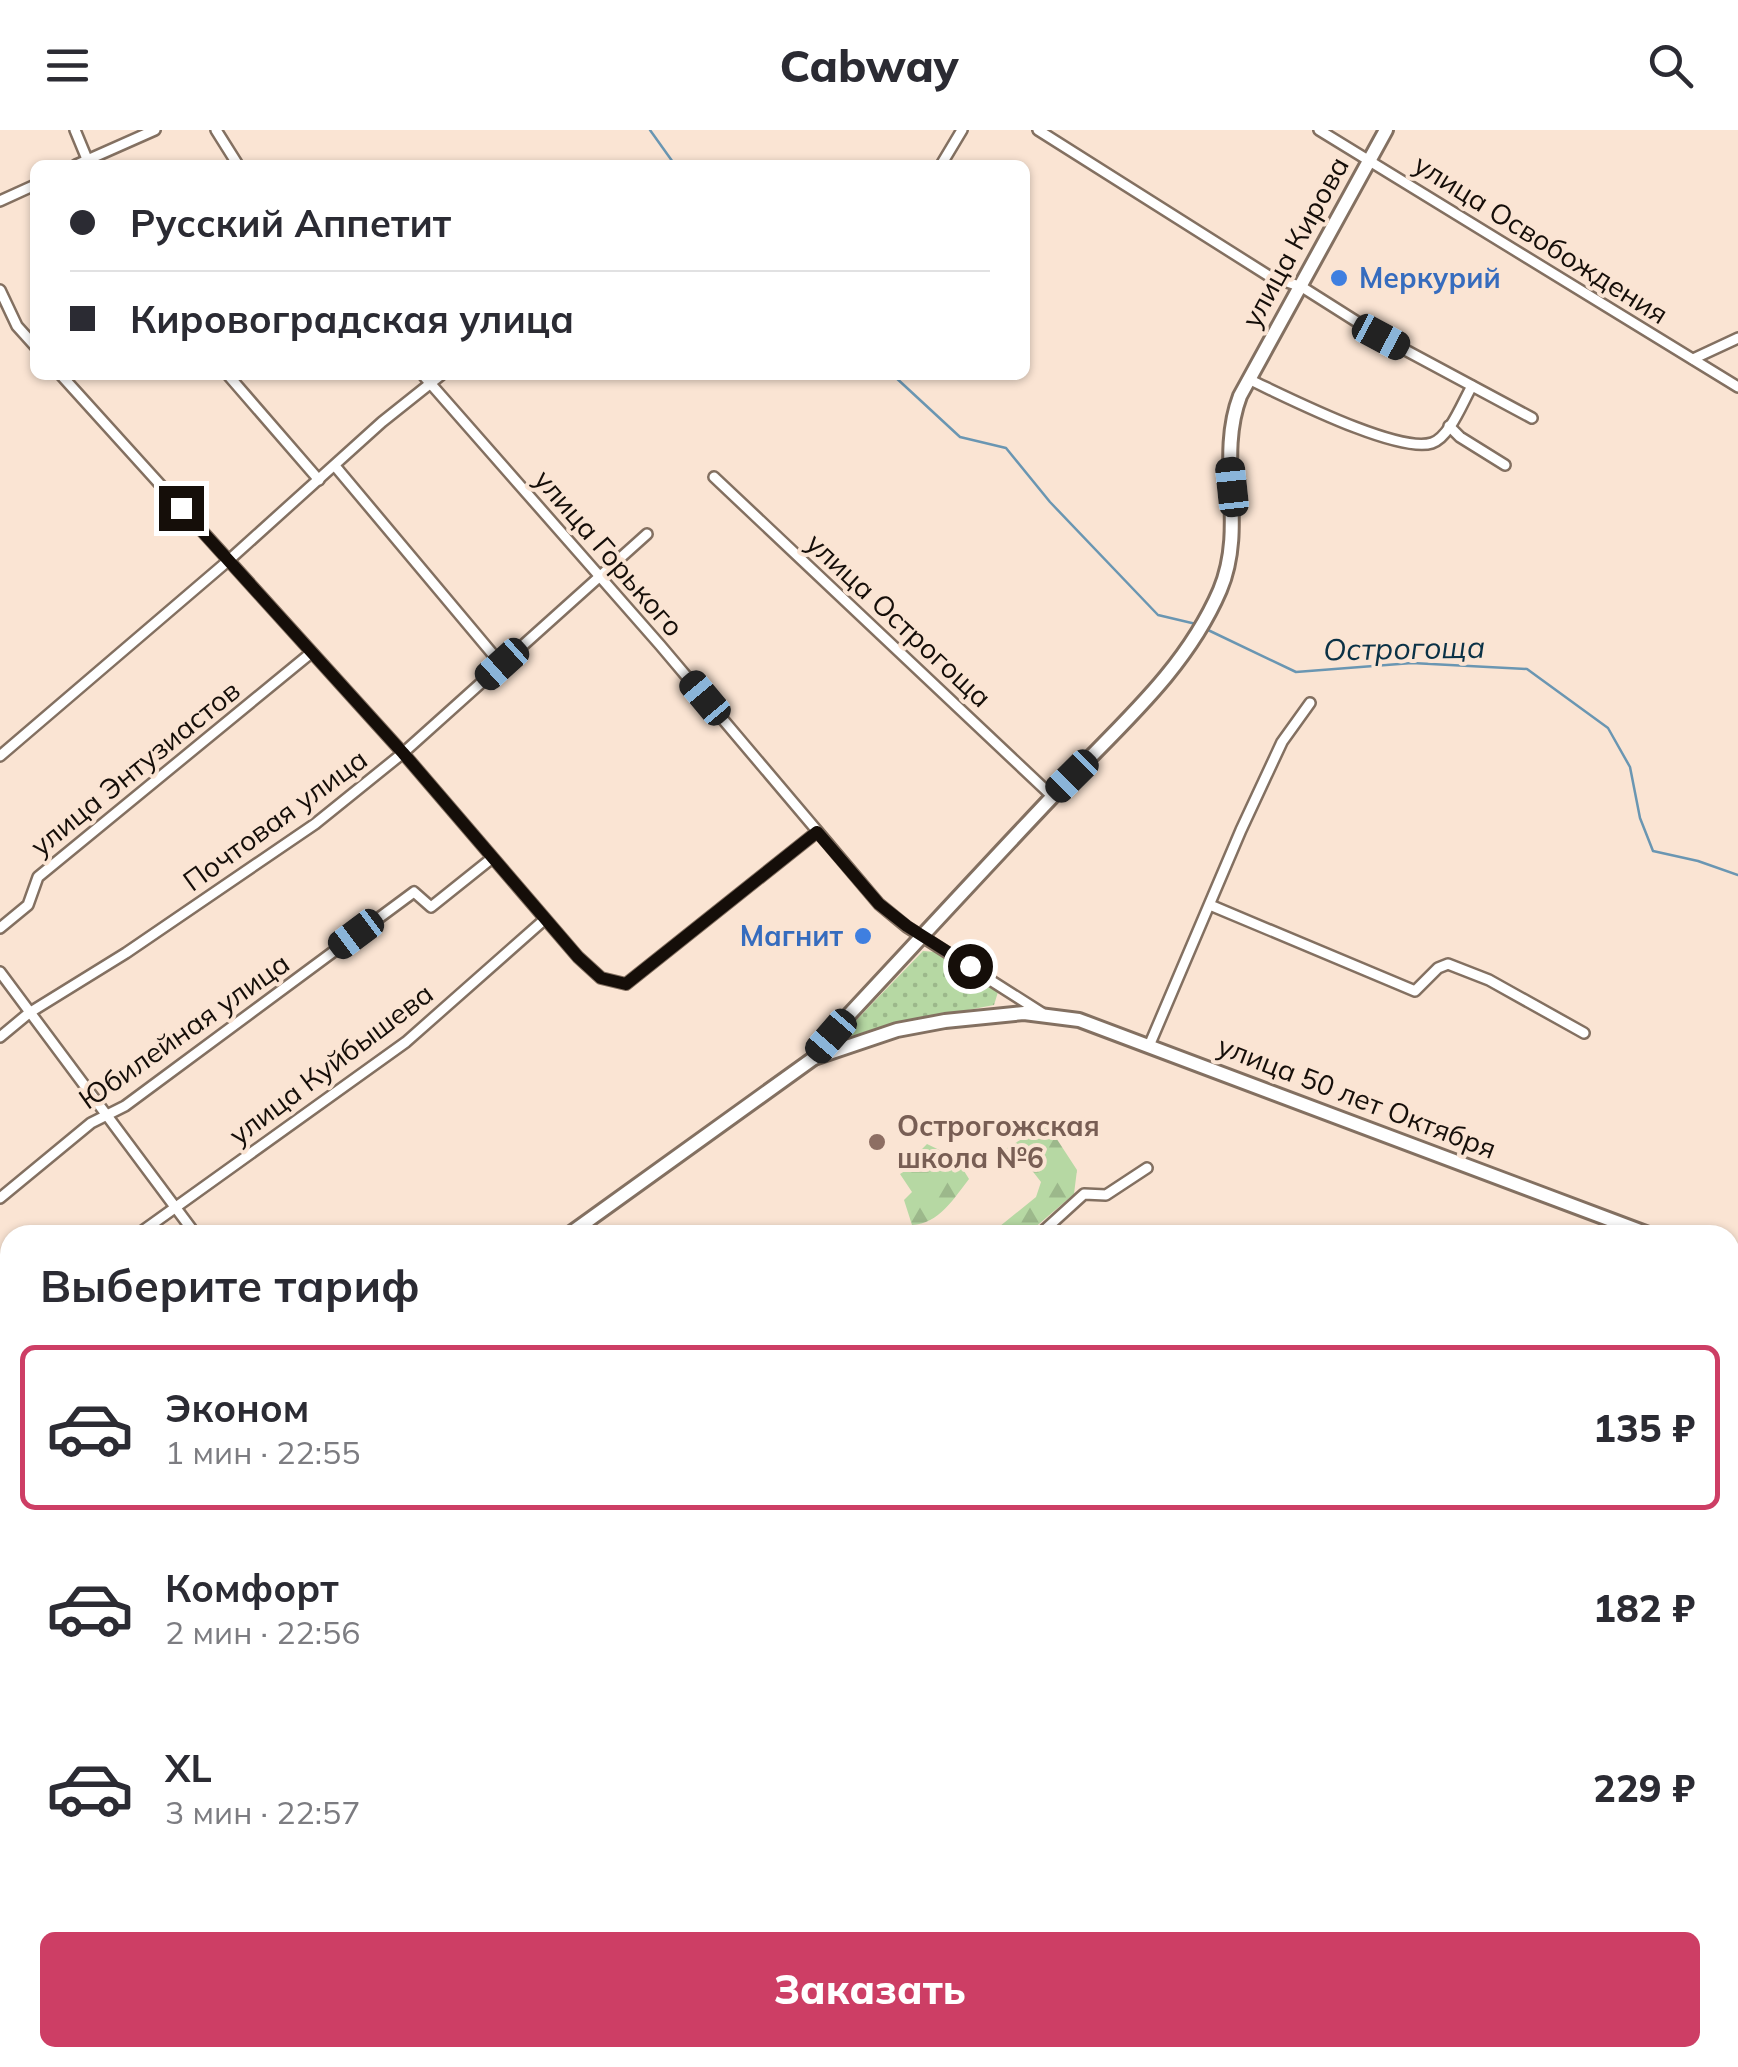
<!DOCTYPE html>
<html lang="ru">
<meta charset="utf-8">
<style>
:root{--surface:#fff;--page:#f7f7f7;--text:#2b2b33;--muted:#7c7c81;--line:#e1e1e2;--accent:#cd3e65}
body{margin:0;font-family:Mulish,sans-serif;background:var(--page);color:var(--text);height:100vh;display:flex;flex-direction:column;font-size:38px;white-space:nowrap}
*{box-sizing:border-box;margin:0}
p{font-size:32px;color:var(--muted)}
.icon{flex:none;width:55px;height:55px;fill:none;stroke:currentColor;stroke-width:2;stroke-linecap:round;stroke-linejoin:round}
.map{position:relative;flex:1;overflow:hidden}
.drawer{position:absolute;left:0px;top:1095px;width:1740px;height:842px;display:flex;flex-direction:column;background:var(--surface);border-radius:30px 30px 0 0;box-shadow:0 2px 8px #0004}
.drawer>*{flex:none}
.hud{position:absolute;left:30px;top:30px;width:1000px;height:220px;border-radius:15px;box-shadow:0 2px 8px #0004;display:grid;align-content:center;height:220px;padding:0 40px;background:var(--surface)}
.end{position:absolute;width:45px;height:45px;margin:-22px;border:12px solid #150e09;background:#fff;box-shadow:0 0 0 5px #fff}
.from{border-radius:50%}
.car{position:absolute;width:30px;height:60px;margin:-30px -15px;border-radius:12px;box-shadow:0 0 8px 2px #0007;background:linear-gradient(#222 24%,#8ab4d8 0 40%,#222 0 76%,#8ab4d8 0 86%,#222 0)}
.hud b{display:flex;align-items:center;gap:35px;height:95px;font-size:38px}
.hud b+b{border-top:2px solid var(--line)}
.hud i{width:25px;height:25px;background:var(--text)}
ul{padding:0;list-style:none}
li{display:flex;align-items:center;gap:30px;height:165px;margin:0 20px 15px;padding:0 20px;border:5px solid transparent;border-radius:15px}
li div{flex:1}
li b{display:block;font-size:38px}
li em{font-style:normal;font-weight:800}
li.active{border-color:var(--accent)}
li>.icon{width:90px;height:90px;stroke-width:1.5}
h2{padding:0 40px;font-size:45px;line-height:120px}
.button{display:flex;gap:20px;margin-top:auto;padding:20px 40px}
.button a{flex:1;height:115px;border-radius:15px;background:var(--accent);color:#fff;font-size:40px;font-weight:800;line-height:115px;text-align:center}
header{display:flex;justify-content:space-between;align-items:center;height:130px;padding:0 40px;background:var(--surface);font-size:45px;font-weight:800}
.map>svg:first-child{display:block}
.grass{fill:url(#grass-dots)}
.forest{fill:url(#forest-firs)}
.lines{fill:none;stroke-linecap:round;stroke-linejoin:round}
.stream{stroke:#6a96b2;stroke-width:2.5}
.minor-casing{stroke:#837061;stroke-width:14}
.secondary-casing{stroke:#837061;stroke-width:18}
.minor{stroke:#fff;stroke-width:9}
.secondary{stroke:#fff;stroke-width:12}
.route{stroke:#150e09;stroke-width:12}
.shop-dot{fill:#3f7fe0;stroke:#fae4d3;stroke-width:4}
.education-dot{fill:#8d6e63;stroke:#fae4d3;stroke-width:4}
.labels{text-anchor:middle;stroke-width:8;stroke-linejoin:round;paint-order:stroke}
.street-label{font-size:28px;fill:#150e09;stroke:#fae4d3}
.shop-label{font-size:28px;font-weight:bold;fill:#366cbe;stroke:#fae4d3;text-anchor:start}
.education-label{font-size:28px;font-weight:bold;fill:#785e54;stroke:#fae4d3;text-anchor:start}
.water-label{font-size:30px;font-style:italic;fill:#0a3146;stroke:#fae4d3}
</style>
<header><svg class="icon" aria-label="menu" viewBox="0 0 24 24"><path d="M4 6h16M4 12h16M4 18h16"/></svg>Cabway<svg class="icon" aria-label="search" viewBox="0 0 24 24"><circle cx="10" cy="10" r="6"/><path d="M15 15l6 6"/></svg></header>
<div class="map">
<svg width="1738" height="1937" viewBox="0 0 1738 1937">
<defs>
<pattern id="grass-dots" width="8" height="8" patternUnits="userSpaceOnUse" patternTransform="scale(2.5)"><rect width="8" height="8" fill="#b6d8a3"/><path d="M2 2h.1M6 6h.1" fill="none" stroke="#9cb88b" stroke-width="1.8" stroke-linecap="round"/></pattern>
<pattern id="forest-firs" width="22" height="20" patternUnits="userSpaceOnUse" patternTransform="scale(2.5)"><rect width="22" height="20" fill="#b6d8a3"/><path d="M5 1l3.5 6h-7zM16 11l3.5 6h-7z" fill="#9cb88b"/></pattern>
</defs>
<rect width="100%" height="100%" fill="#fae4d3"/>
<polygon class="grass" points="923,821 936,822 998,862 994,875 880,897 836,911"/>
<g class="forest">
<polygon points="1047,994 1077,1040 1074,1064 1026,1105 989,1105 1036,1067 1041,1052 1020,1025 997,1024"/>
<path d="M927,1014L956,1028L969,1049C954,1068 939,1094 912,1095L904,1070L912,1062L900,1044L913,1036L916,1025Z"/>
</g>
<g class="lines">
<g class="stream">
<polyline points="650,0 675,35"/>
<polyline points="893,245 960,307 1006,318 1050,372 1158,485 1196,494"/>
<polyline points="1208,500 1296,542 1412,533 1527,539 1608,598 1630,637 1640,688 1653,721 1698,731 1738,745"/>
</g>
<g class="minor-casing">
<g id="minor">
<polyline points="75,0 87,29"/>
<polyline points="216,0 238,35"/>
<polyline points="1038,0 1269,146 1302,157 1381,207 1532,288"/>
<polyline points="1319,0 1738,257"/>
<polyline points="76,35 155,0"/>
<polyline points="941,35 962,0"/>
<polyline points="0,71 35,55"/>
<polyline points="0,160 17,196 35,216"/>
<polyline points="1693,229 1738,208"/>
<polyline points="61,245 403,623 578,827 601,848 626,854 817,702"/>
<polyline points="228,245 319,350"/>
<polyline points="423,245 660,515 879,774 907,797 1042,883"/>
<path d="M1248,249C1283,265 1397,324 1432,313C1450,307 1463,271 1472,256"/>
<polyline points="1449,296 1460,307 1505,335"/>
<polyline points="335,336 501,534"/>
<polyline points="714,347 1052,666"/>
<polyline points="0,626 229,430 382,292 441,245"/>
<polyline points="1210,775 1415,861 1438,838 1448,834 1489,850 1584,903"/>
<polyline points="0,798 28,775 38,747 311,523"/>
<polyline points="0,842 196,1105"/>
<polyline points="0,907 29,883 126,823 315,694 403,623 647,404"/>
<polyline points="1149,916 1241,700 1282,612 1310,573"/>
<polyline points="0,1068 91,993 125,976 414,762 431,777 491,729"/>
<polyline points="137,1105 406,912 544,790"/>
<polyline points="1039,1105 1084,1064 1106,1065 1147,1038"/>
<polyline points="0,1208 10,1201"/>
<polyline points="1730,1283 1738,1268"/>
<polyline points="0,1500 10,1513"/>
<polyline points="0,1731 10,1722"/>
<polyline points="1730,1798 1738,1802"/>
<polyline points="0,1896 10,1889"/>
<polyline points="301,1928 308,1937"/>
<polyline points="1363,1928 1382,1937"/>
<polyline points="157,1937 171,1928"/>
<polyline points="360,1937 373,1928"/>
<polyline points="1075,1937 1088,1928"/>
<polyline points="1390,1937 1395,1928"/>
</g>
</g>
<g class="secondary-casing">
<g id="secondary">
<path d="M814,928L845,889C914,815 983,740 1053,666C1113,601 1184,544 1220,460C1247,396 1216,329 1240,266L1386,0"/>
<polyline points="568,1105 814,928 897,900 945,891 1024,883 1079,890 1651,1105"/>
<polyline points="1730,1136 1738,1139"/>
<polyline points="0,1536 10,1529"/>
</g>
</g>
<use href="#minor" class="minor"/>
<use href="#secondary" class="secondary"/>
</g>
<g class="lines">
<polyline class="route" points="181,378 403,623 578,827 601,848 626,854 817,702 879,774 907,796 970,836"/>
</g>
<g class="shop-dot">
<circle cx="1339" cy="148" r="10"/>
<circle cx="863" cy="806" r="10"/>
</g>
<circle class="education-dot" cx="877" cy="1012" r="10"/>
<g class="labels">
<g class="street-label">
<text transform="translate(1541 109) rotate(32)" y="10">улица Освобождения</text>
<text transform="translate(1295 112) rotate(-61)" y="10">улица Кирова</text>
<text transform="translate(609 423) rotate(49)" y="10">улица Горького</text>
<text transform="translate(899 490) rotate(43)" y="10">улица Острогоща</text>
<text transform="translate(135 638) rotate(-39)" y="10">улица Энтузиастов</text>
<text transform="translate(275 690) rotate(-36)" y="10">Почтовая улица</text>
<text transform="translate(184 901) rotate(-35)" y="10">Юбилейная улица</text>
<text transform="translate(331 934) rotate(-37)" y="10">улица Куйбышева</text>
<text transform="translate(1357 967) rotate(21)" y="10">улица 50 лет Октября</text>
</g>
<g class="shop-label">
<text x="1359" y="158">Меркурий</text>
<text x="843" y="816" text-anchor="end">Магнит</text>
</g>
<g class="education-label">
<text x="897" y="1006">Острогожская<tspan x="897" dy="32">школа №6</tspan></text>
</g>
<g class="water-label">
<text transform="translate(1404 519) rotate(-1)" y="10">Острогоща</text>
</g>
</g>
</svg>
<i class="end from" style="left:970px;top:836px"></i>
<i class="end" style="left:181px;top:378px"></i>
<i class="car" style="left:1381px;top:207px;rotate:118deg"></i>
<i class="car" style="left:1232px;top:357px;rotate:354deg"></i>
<i class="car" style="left:502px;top:534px;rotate:228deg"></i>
<i class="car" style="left:705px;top:568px;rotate:320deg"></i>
<i class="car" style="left:1072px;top:646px;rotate:225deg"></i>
<i class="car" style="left:356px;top:804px;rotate:233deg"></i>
<i class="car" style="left:831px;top:906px;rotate:221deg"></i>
<div class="hud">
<b><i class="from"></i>Русский Аппетит</b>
<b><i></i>Кировоградская улица</b>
</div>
<section class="drawer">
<h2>Выберите тариф</h2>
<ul>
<li class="active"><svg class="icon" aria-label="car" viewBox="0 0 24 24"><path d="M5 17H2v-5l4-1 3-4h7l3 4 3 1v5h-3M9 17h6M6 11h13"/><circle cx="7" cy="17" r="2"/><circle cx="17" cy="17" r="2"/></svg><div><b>Эконом</b><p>1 мин · 22:55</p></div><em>135 ₽</em></li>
<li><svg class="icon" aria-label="car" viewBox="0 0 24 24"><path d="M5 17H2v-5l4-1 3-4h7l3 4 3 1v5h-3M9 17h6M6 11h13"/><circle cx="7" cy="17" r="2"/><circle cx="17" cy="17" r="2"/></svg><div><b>Комфорт</b><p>2 мин · 22:56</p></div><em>182 ₽</em></li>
<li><svg class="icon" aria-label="car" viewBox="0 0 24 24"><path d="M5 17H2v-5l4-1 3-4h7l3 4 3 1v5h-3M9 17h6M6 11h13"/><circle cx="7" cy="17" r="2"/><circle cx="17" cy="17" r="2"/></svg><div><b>XL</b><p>3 мин · 22:57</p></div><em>229 ₽</em></li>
</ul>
<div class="button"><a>Заказать</a></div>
</section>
</div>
